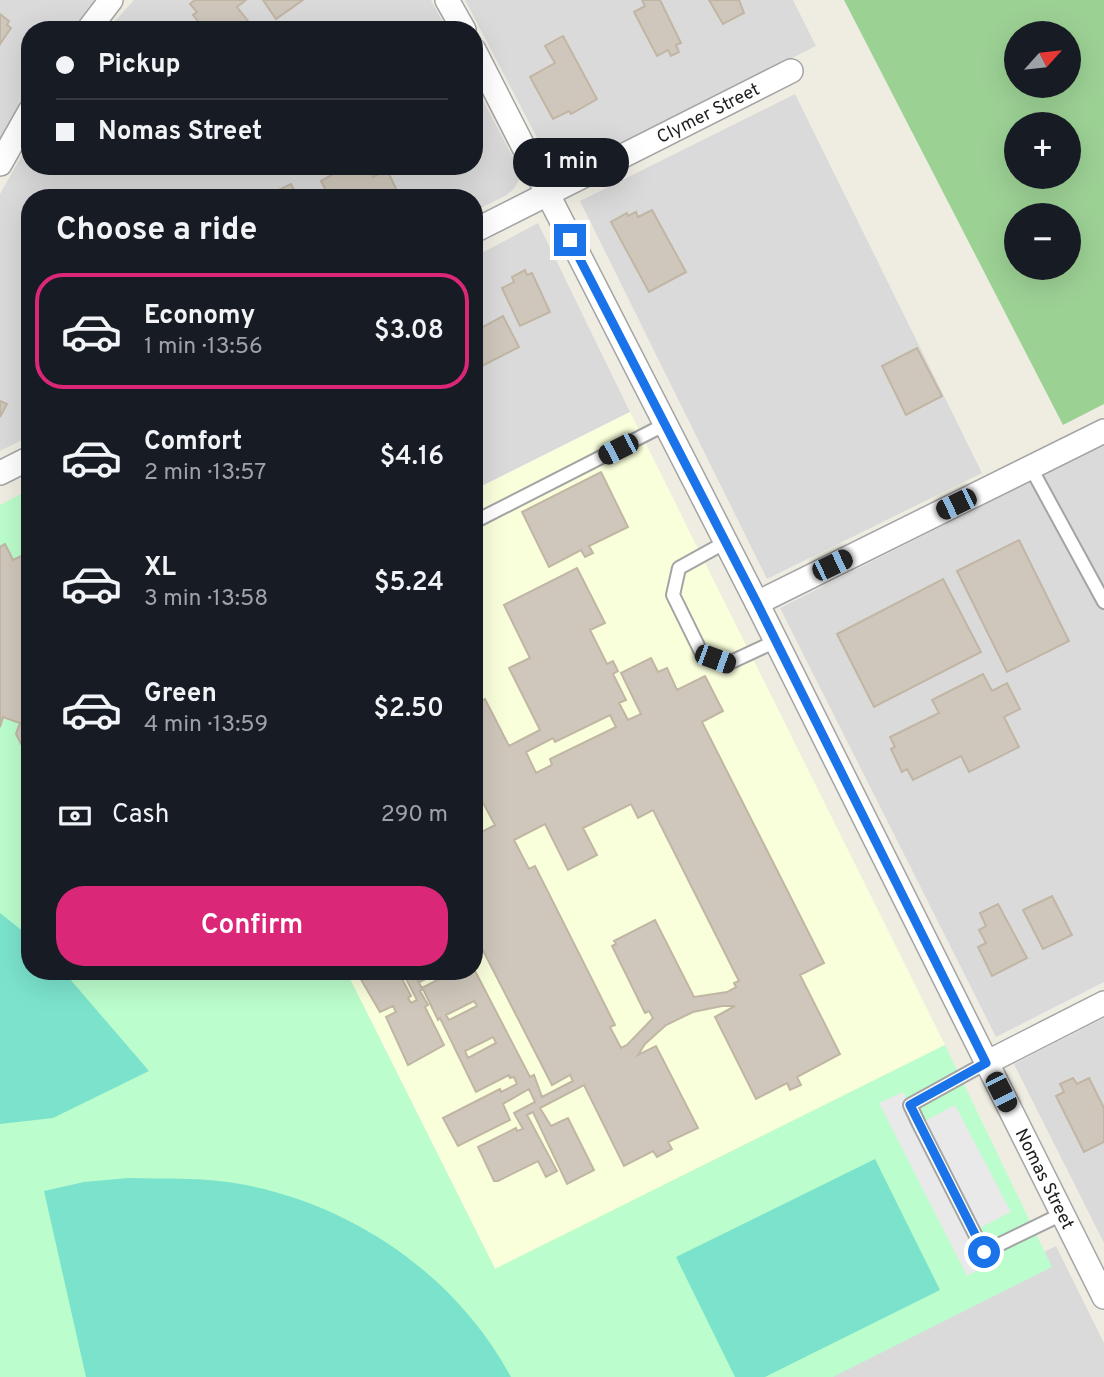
<!DOCTYPE html>
<meta charset="utf-8">
<style>
:root{--surface:#171b24;--page:#242831;--text:#f1f3f6;--muted:#9ea1a6;--line:#363941;--accent:#db2777}
body{margin:0;font-family:Overpass,sans-serif;background:var(--page);color:var(--text);height:100vh;display:flex;flex-direction:column;font-size:26px;white-space:nowrap}
*{box-sizing:border-box;margin:0}
p{font-size:23px;color:var(--muted)}
.icon{flex:none;width:38px;height:38px;fill:none;stroke:currentColor;stroke-width:2;stroke-linecap:round;stroke-linejoin:round}
.map{position:relative;flex:1;overflow:hidden}
.sheet{position:absolute;left:21px;top:189px;width:462px;height:791px;display:flex;flex-direction:column;background:var(--surface);border-radius:28px;box-shadow:0 7px 28px #0002}
.sheet>*{flex:none}
.top-card{position:absolute;left:21px;top:21px;width:462px;height:154px;border-radius:28px;box-shadow:0 7px 28px #0002;display:grid;align-content:center;height:154px;padding:0 35px;background:var(--surface)}
.needle{width:46px;rotate:63deg}
.controls{position:absolute;left:1004px;top:21px;display:grid;gap:14px}
.controls a{display:grid;place-items:center;width:77px;height:77px;border-radius:50%;background:var(--surface);box-shadow:0 7px 28px #0002;font-size:35px}
.end{position:absolute;width:32px;height:32px;margin:-16px;border:9px solid #1a73e8;background:#fff;box-shadow:0 0 0 4px #fff}
.from{border-radius:50%}
.bubble{position:absolute;height:49px;border-radius:24px;background:var(--surface);box-shadow:0 7px 28px #0002;font-size:23px;font-weight:600;line-height:49px;text-align:center}
.car{position:absolute;width:21px;height:42px;margin:-21px -10px;border-radius:9px;box-shadow:0 0 5px 2px #0007;background:linear-gradient(#222 24%,#8ab4d8 0 40%,#222 0 76%,#8ab4d8 0 86%,#222 0)}
.top-card b{display:flex;align-items:center;gap:24px;height:66px;font-size:26px}
.top-card b+b{border-top:2px solid var(--line)}
.top-card i{width:18px;height:18px;background:var(--text)}
ul{padding:0;list-style:none}
li{display:flex;align-items:center;gap:21px;height:116px;margin:0 14px 10px;padding:0 21px;border:4px solid transparent;border-radius:28px}
li div{flex:1}
li b{display:block;font-size:26px}
li em{font-style:normal;font-weight:600}
li.active{border-color:var(--accent)}
li>.icon{width:63px;height:63px;stroke-width:1.5}
h2{padding:0 35px;font-size:32px;line-height:84px}
.pay{display:flex;align-items:center;gap:18px;height:77px;padding:0 35px;font-size:26px}
.pay p{margin-inline-start:auto}
.cta{display:flex;gap:14px;margin-top:auto;padding:14px 35px}
.cta a{flex:1;height:80px;border-radius:28px;background:var(--accent);color:#fff;font-size:28px;font-weight:600;line-height:80px;text-align:center}
.map>svg:first-child{display:block}
.residential{fill:#dbdada}
.education{fill:#f9ffdb}
.forest{fill:#9cd194;fill-rule:evenodd}
.park{fill:#bbfdcc}
.pitch{fill:#7be3cc}
.parking{fill:#e9e9e9}
.building{fill:#cfc7bb;stroke:#c1b6a4;stroke-width:2;fill-rule:evenodd}
.lines{fill:none;stroke-linecap:round;stroke-linejoin:round}
.service-casing{stroke:#a4a4a4;stroke-width:16}
.minor-casing{stroke:#a4a4a4;stroke-width:26}
.service{stroke:#fff;stroke-width:12}
.minor{stroke:#fff;stroke-width:23}
.route{stroke:#1a73e8;stroke-width:9}
.labels{text-anchor:middle;stroke-width:7;stroke-linejoin:round;paint-order:stroke}
.street-label{font-size:18px;fill:#1d1d1d;stroke:#fff}
</style>
<div class="map">
<svg width="1104" height="1377" viewBox="0 0 1104 1377">
<rect width="100%" height="100%" fill="#efede2"/>
<g class="residential">
<polygon points="0,0 95,0 71,30 30,30 30,85 0,141"/>
<polygon points="134,0 431,0 447,30 107,30"/>
<polygon points="465,0 793,0 816,46 557,176"/>
<polygon points="474,83 517,165 520,178 514,189 505,196 474,211 474,198 30,198 30,436 0,451 0,194 30,141 30,166 474,166"/>
<polygon points="795,94 982,473 767,579 580,201"/>
<polygon points="538,223 630,412 474,490 474,257"/>
<polygon points="1104,444 1104,982 996,1037 780,608"/>
<polygon points="1104,1018 1104,1243 1014,1064"/>
<polygon points="1056,1246 1104,1343 1104,1377 793,1377"/>
</g>
<polygon class="education" points="630,412 945,1045 495,1269 346,971 474,971 474,490"/>
<path class="forest" d="M844,0H1104V404L1063,425ZM1017,33H1069V86H1017ZM1017,124H1069V177H1017ZM1017,215H1069V268H1017Z"/>
<polygon class="park" points="30,489 30,971 346,971 495,1269 945,1045 1052,1267 833,1377 0,1377 0,505"/>
<g class="pitch">
<polygon points="0,913 30,937 30,971 63,971 149,1071 53,1118 0,1124"/>
<polygon points="875,1159 940,1290 765,1377 735,1377 676,1257"/>
<path d="M128,1178C167,1179 207,1177 246,1185C357,1207 457,1277 511,1377H86L44,1191L84,1182Z"/>
</g>
<polygon class="parking" points="903,1092 919,1124 955,1105 1011,1212 974,1231 990,1264 967,1276 879,1103"/>
<g class="building">
<polygon points="195,0 246,0 237,7 255,30 205,30 193,15 197,12 190,4"/>
<polygon points="263,0 303,0 276,19"/>
<polygon points="642,0 660,0 681,43 676,45 679,52 671,56 668,50 657,56 634,12 645,6"/>
<polygon points="709,0 739,0 744,13 723,24"/>
<polygon points="0,14 9,21 7,25 11,28 0,44"/>
<polygon points="563,36 597,99 571,114 569,111 553,119 530,77 555,63 545,46"/>
<polygon points="348,166 367,166 373,177 387,170 400,197 330,198 321,181"/>
<polygon points="291,184 298,198 262,198"/>
<polygon points="652,210 686,272 649,292 611,222 627,213 628,216 636,212 638,217"/>
<polygon points="525,270 527,275 532,273 550,312 520,326 502,288 514,282 512,277"/>
<polygon points="474,310 483,327 503,316 519,347 474,370"/>
<polygon points="917,348 942,396 906,415 882,366"/>
<polygon points="0,401 7,404 0,417"/>
<polygon points="601,472 628,527 589,546 593,553 585,557 581,550 549,567 522,512"/>
<polygon points="1019,540 1069,641 1007,672 957,571"/>
<polygon points="5,544 13,560 30,552 30,761 16,734 20,723 3,717 0,727 0,547"/>
<path d="M577,568L605,623L590,630L607,664L613,661L618,671L613,674L626,700L619,703L628,720L641,714L621,673L651,658L658,672L667,668L677,690L705,676L723,711L702,722L824,963L800,975L840,1054L797,1077L801,1085L790,1090L787,1083L756,1099L715,1017L735,1006H722L693,1012L666,1025L645,1044L638,1055L656,1046L698,1128L668,1142L672,1149L657,1157L653,1151L624,1166L584,1085L540,1108L551,1126L568,1118L594,1170L567,1184L533,1112L527,1115L557,1171L546,1177L538,1161L498,1181H494L478,1147L516,1128L517,1131L523,1129L514,1113L535,1102L529,1089L503,1104L510,1120L458,1146L443,1118L500,1089L501,1092L517,1084L514,1077L510,1078L509,1075L476,1092L440,1018L438,1020L423,989L420,991L428,1005L425,1007L444,1045L408,1065L386,1017L396,1012L393,1006L380,1012L356,971H398L411,996L408,998L411,1003L417,1000L402,971H412L422,988L455,971H474V969L530,1077L534,1075L542,1097L573,1081L570,1075L552,1085L474,933V836L495,825L474,786V705L485,699L509,746L540,730L509,668L530,658L504,605ZM610,715L616,727L550,759L552,765L536,773L526,752L553,738L555,742ZM631,804L638,818L653,810L739,981L734,983L736,987L727,992L694,997L655,920L614,941L616,944L612,946L645,1013L649,1011L653,1018L627,1045L621,1048L610,1027L615,1025L535,866L529,869L514,840L545,824L568,870L597,855L583,828ZM474,1001L477,1006L449,1020L446,1015ZM493,1037L496,1043L468,1058L465,1051Z"/>
<polygon points="943,579 981,652 874,707 837,634"/>
<polygon points="983,674 992,691 1007,683 1020,709 1004,717 1019,747 969,772 961,756 913,780 907,769 902,772 891,749 895,747 890,737 939,713 932,700"/>
<polygon points="1052,896 1072,935 1043,949 1023,910"/>
<polygon points="998,904 1027,958 992,976 978,947 986,943 979,930 986,926 980,913"/>
<polygon points="414,971 441,971 420,982"/>
<polygon points="1073,1078 1077,1084 1089,1078 1104,1108 1104,1142 1084,1152 1056,1096 1064,1092 1060,1084"/>
</g>
<g class="lines">
<g class="service-casing">
<g id="service">
<polyline points="1031,468 1104,602"/>
<polyline points="474,522 666,424"/>
<polyline points="726,542 679,568 673,595 702,654 729,663 776,641"/>
<polyline points="986,1063 910,1105 919,1124 984,1252 1062,1214"/>
</g>
</g>
<g class="minor-casing">
<g id="minor">
<polyline points="447,0 464,30"/>
<polyline points="88,30 111,0"/>
<path id="s1" d="M474,50L757,603L1104,1297"/>
<polyline points="0,164 30,111"/>
<path id="s2" d="M474,231L791,71"/>
<polyline points="0,473 30,458"/>
<polyline points="757,603 1104,431"/>
<polyline points="986,1063 1104,1003"/>
</g>
</g>
<use href="#service" class="service"/>
<use href="#minor" class="minor"/>
</g>
<g class="lines">
<polyline class="route" points="570,240 757,603 986,1063 910,1105 984,1252"/>
</g>
<g class="labels">
<g class="street-label">
<text dy="6" stroke="none"><textPath href="#s2" startOffset="262">Clymer Street</textPath></text>
<text dy="6" stroke="none"><textPath href="#s1" startOffset="1265">Nomas Street</textPath></text>
</g>
</g>
</svg>
<div class="controls">
<a><svg class="needle" viewBox="-14 -14 28 28"><path d="M0-13l5 13h-10z" fill="#e53935"/><path d="M0 13l5-13h-10z" fill="#9ea1a6"/></svg></a>
<a>+</a>
<a>−</a>
</div>
<i class="end from" style="left:984px;top:1252px"></i>
<i class="end" style="left:570px;top:240px"></i>
<div class="bubble" style="left:513px;top:138px;width:116px">1 min</div>
<i class="car" style="left:618px;top:449px;rotate:243deg"></i>
<i class="car" style="left:956px;top:504px;rotate:244deg"></i>
<i class="car" style="left:832px;top:565px;rotate:64deg"></i>
<i class="car" style="left:715px;top:659px;rotate:110deg"></i>
<i class="car" style="left:1001px;top:1092px;rotate:153deg"></i>
<div class="top-card">
<b><i class="from"></i>Pickup</b>
<b><i></i>Nomas Street</b>
</div>
<section class="sheet">
<h2>Choose a ride</h2>
<ul>
<li class="active"><svg class="icon" aria-label="car" viewBox="0 0 24 24"><path d="M5 17H2v-5l4-1 3-4h7l3 4 3 1v5h-3M9 17h6M6 11h13"/><circle cx="7" cy="17" r="2"/><circle cx="17" cy="17" r="2"/></svg><div><b>Economy</b><p>1 min · 13:56</p></div><em>$3.08</em></li>
<li><svg class="icon" aria-label="car" viewBox="0 0 24 24"><path d="M5 17H2v-5l4-1 3-4h7l3 4 3 1v5h-3M9 17h6M6 11h13"/><circle cx="7" cy="17" r="2"/><circle cx="17" cy="17" r="2"/></svg><div><b>Comfort</b><p>2 min · 13:57</p></div><em>$4.16</em></li>
<li><svg class="icon" aria-label="car" viewBox="0 0 24 24"><path d="M5 17H2v-5l4-1 3-4h7l3 4 3 1v5h-3M9 17h6M6 11h13"/><circle cx="7" cy="17" r="2"/><circle cx="17" cy="17" r="2"/></svg><div><b>XL</b><p>3 min · 13:58</p></div><em>$5.24</em></li>
<li><svg class="icon" aria-label="car" viewBox="0 0 24 24"><path d="M5 17H2v-5l4-1 3-4h7l3 4 3 1v5h-3M9 17h6M6 11h13"/><circle cx="7" cy="17" r="2"/><circle cx="17" cy="17" r="2"/></svg><div><b>Green</b><p>4 min · 13:59</p></div><em>$2.50</em></li>
</ul>
<div class="pay"><svg class="icon" aria-label="cash" viewBox="0 0 24 24"><path d="M3 7h18v10H3z"/><circle cx="12" cy="12" r="2"/></svg>Cash<p>290 m</p></div>
<div class="cta"><a>Confirm</a></div>
</section>
</div>
